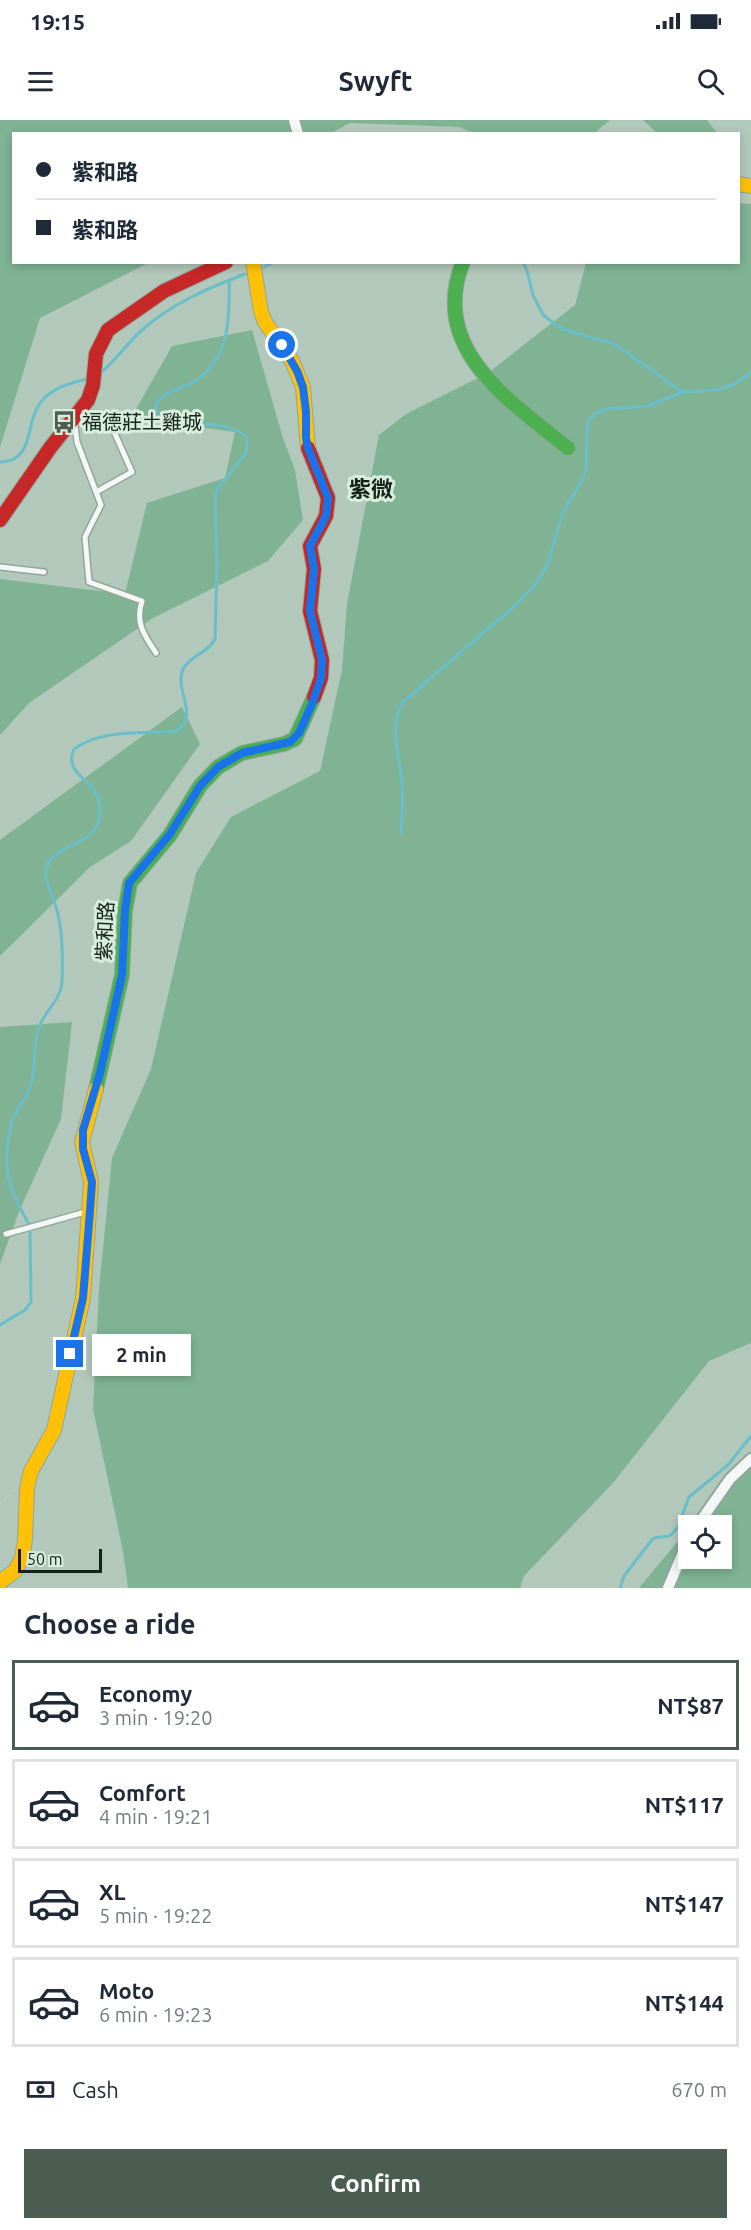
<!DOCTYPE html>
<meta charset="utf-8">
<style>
:root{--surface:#fff;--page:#f6f6f7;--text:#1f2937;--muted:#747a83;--line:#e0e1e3;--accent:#4b5d51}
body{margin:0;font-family:Ubuntu,"Noto Sans TC",sans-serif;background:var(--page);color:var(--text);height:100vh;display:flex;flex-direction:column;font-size:22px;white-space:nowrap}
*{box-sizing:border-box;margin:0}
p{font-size:20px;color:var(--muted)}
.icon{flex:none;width:33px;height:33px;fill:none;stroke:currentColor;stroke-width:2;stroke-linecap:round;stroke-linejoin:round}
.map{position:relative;height:1468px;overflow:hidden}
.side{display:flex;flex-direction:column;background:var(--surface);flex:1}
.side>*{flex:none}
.top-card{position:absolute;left:12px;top:12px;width:728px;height:132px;border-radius:0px;box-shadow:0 3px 9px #0003;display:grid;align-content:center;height:132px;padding:0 24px;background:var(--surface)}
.tools{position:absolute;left:678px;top:1395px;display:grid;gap:12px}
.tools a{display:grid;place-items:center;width:54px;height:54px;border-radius:0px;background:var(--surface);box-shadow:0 3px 9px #0003;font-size:30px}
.scale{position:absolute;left:18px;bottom:15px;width:84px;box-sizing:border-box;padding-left:6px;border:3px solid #132319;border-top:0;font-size:16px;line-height:21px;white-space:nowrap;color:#132319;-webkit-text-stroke:4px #d8edde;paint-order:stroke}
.end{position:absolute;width:27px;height:27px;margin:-14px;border:8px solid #1a73e8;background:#fff;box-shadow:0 0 0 3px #fff}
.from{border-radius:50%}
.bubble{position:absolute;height:42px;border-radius:0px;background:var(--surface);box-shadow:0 3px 9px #0003;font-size:20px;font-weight:700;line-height:42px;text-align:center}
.top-card b{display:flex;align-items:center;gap:21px;height:57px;font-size:22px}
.top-card b+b{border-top:2px solid var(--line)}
.top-card i{width:15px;height:15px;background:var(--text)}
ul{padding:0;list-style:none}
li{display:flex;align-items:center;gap:18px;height:90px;margin:0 12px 9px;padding:0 12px;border:3px solid var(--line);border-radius:0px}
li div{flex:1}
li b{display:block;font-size:22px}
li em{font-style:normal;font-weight:700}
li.on{border-color:var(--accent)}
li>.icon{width:54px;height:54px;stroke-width:1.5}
h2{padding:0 24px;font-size:27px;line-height:72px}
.pay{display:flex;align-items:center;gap:15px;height:66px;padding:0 24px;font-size:22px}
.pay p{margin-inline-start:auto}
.cta{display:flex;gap:12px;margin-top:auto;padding:12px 24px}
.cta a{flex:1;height:69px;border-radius:0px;background:var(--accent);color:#fff;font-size:24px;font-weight:700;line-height:69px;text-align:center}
.status{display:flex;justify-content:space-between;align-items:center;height:42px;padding:0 30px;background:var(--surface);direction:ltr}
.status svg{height:16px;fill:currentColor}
header{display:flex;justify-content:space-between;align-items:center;height:78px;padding:0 24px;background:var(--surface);font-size:27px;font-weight:700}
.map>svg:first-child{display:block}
.forest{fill:#7fb393}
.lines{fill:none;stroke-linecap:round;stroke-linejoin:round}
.stream{stroke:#6abeca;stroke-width:3}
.lane-casing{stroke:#93a69a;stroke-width:8}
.street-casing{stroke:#93a69a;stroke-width:14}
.fast-casing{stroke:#93a69a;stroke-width:16}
.slow-casing{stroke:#93a69a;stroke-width:16}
.jam-casing{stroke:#93a69a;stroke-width:16}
.path{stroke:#c4cbc6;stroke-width:2;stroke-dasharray:1.5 4.5;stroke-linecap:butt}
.lane{stroke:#f3f7f5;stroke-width:5}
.street{stroke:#f3f7f5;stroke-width:10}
.fast{stroke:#4caf50;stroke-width:14}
.slow{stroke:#ffc107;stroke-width:14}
.jam{stroke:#c62828;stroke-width:14}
.route{stroke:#1a73e8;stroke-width:8}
.labels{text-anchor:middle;stroke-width:6;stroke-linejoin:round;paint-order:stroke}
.poi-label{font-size:20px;fill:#132319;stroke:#d8edde;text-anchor:start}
.street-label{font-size:20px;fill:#132319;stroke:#d8edde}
.quarter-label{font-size:22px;font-weight:bold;fill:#132319;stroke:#d8edde}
</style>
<div class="status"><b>19:15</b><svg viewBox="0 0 49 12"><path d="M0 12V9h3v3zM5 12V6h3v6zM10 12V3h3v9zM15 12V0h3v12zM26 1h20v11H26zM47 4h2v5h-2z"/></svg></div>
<header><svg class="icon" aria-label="menu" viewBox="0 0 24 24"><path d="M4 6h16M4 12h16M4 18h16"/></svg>Swyft<svg class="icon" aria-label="search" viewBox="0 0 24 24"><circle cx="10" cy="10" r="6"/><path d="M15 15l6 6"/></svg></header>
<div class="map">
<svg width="751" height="1468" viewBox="0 0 751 1468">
<rect width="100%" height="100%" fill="#b2c8ba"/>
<g class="forest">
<polygon points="0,0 610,0 593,14 476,14 459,7 350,3 329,14 14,14 14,142 148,143 40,198 0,327"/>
<polygon points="643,0 707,0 717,13 657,13"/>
<polygon points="738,83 751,84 751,1223 709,1241 613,1363 524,1456 520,1468 128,1468 123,1431 93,1289 99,1169 112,1038 151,949 196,753 231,697 320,651 342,550 347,484 379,315 406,294 488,253 575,185 586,143 738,142"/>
<polygon points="252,210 282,315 295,350 303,400 268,441 153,498 29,583 0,615 0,459 125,474 147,383 225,358 235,312 131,298 172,226"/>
<polygon points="182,587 200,624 131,721 90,747 0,836 0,720"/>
<polygon points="72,902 61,999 20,1089 0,1144 0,907"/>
<polygon points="751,1334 751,1468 639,1468 688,1409 688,1438 722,1438 722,1406 691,1405"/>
</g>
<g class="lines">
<g class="stream">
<polyline points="523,142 527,151 533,175 543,195 562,209 614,224 683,272 716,270 735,264 751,252"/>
<polyline points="264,147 274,142"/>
<path d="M99,254C115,242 127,223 142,210C171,184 208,168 245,154"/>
<path d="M0,342C36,341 24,303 41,282C53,266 73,263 90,258"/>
<path d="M401,712C402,696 403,680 402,665C401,636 387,609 403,582L519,482L538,461L548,443L563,392L580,364L586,350L587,309L589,299L597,293L606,289L648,286L683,272"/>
<path d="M29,1105C22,1091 14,1078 10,1063C4,1044 7,1015 14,996C19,986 26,979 30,968C36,950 33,929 38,910C43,892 61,881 62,862C63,837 63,804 54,781C50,770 43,757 47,746C56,723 94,726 99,699C108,657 61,661 74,629C104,608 143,614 177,611C199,595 176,573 182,552C187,536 208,534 215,519L217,444L215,380L217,369L246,333L247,318C231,297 179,311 157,291L156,283C165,271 179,270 192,263C230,241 230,199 229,160"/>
<polyline points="0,1205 25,1190 31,1182 30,1113"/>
<polyline points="620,1468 624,1456 651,1421 654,1418 669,1416 673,1413 678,1407 689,1377 728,1345 751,1316"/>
</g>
<g class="lane-casing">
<g id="lane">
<path d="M98,371L132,352L112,307L74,298L77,322L101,385L85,417L89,462L142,481C135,503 144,515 156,533"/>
<polyline points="0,447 44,452"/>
<polyline points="6,1114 89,1091"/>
</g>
</g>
<g class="street-casing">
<g id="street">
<polyline points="294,0 298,14"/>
<polyline points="697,1406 730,1359 751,1339"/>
<polyline points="668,1468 688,1421"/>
</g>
</g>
<g class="fast-casing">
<g id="fast">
<path d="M463,142C428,229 510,281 568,328"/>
<polyline points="96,969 122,855 125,791 130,763 170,715 200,666 218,647 242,633 284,624 295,619 314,577"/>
</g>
</g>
<g class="slow-casing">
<g id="slow">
<polyline points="738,64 751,66"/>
<polyline points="253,142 261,192 265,202 292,241 303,267 308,328"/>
<polyline points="0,1462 15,1451 22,1438 25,1420 27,1368 31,1351 54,1310 83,1178 91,1062 82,1022 96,969"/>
</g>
</g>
<g class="jam-casing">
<g id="jam">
<polyline points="308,328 328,378 326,396 310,426 314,449 310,491 322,540 321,558 314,577"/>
<polyline points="0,400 50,328 88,280 93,265 96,234 108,210 164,171 226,142"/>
</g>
</g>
<polyline class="path" points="0,1384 7,1379 14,1369"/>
<use href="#lane" class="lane"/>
<use href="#street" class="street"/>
<use href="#fast" class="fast"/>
<use href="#slow" class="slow"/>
<use href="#jam" class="jam"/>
</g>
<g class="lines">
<polyline class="route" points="70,1234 83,1178 90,1091 92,1062 83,1029 83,1010 100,953 122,855 125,791 129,763 170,714 200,666 218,647 242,633 290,622 299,613 312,584 321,558 322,540 310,491 314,449 310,426 326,396 328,378 308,328 306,318 306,292 303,267 297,251 282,225"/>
</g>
<defs>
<g id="bus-bare" transform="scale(1.8)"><path d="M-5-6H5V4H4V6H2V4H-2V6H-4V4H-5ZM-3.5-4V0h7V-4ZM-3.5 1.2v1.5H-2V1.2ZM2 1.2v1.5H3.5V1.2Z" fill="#4b5d51" stroke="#d8edde" stroke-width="2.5" paint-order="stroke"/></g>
</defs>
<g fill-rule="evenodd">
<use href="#bus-bare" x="64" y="302"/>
</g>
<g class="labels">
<g class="poi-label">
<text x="82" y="309">福德莊土雞城</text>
</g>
<g class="street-label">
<text transform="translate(105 811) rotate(-87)" y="7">紫和路</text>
</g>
<g class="quarter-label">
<text x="371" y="377">紫微</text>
</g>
</g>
</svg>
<div class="tools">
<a><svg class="icon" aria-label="locate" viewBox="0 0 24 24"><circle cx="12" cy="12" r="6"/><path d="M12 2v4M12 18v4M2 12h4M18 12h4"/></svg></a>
</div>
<div class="scale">50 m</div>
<i class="end from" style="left:282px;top:225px"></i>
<i class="end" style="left:70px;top:1234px"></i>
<div class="bubble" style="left:92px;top:1214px;width:99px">2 min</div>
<div class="top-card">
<b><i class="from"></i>紫和路</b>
<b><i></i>紫和路</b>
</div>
</div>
<section class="side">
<h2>Choose a ride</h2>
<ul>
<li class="on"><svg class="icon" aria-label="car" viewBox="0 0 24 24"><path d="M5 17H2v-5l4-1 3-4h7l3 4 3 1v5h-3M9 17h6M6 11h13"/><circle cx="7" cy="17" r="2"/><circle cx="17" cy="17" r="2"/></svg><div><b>Economy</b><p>3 min · 19:20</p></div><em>NT$87</em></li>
<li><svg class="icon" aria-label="car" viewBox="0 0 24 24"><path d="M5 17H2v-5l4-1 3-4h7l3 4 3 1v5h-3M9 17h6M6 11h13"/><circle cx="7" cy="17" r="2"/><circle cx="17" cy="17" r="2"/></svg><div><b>Comfort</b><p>4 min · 19:21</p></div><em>NT$117</em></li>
<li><svg class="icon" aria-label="car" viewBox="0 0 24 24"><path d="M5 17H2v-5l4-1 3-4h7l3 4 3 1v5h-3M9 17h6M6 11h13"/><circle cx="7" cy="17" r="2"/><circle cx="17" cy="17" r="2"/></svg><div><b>XL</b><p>5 min · 19:22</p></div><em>NT$147</em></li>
<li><svg class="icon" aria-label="car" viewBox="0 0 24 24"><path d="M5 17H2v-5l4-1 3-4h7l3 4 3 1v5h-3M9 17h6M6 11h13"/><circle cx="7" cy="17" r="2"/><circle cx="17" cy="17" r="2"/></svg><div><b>Moto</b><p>6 min · 19:23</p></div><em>NT$144</em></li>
</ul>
<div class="pay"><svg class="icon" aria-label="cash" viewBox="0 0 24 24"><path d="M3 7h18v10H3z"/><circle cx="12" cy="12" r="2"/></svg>Cash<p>670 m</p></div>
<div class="cta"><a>Confirm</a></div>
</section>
